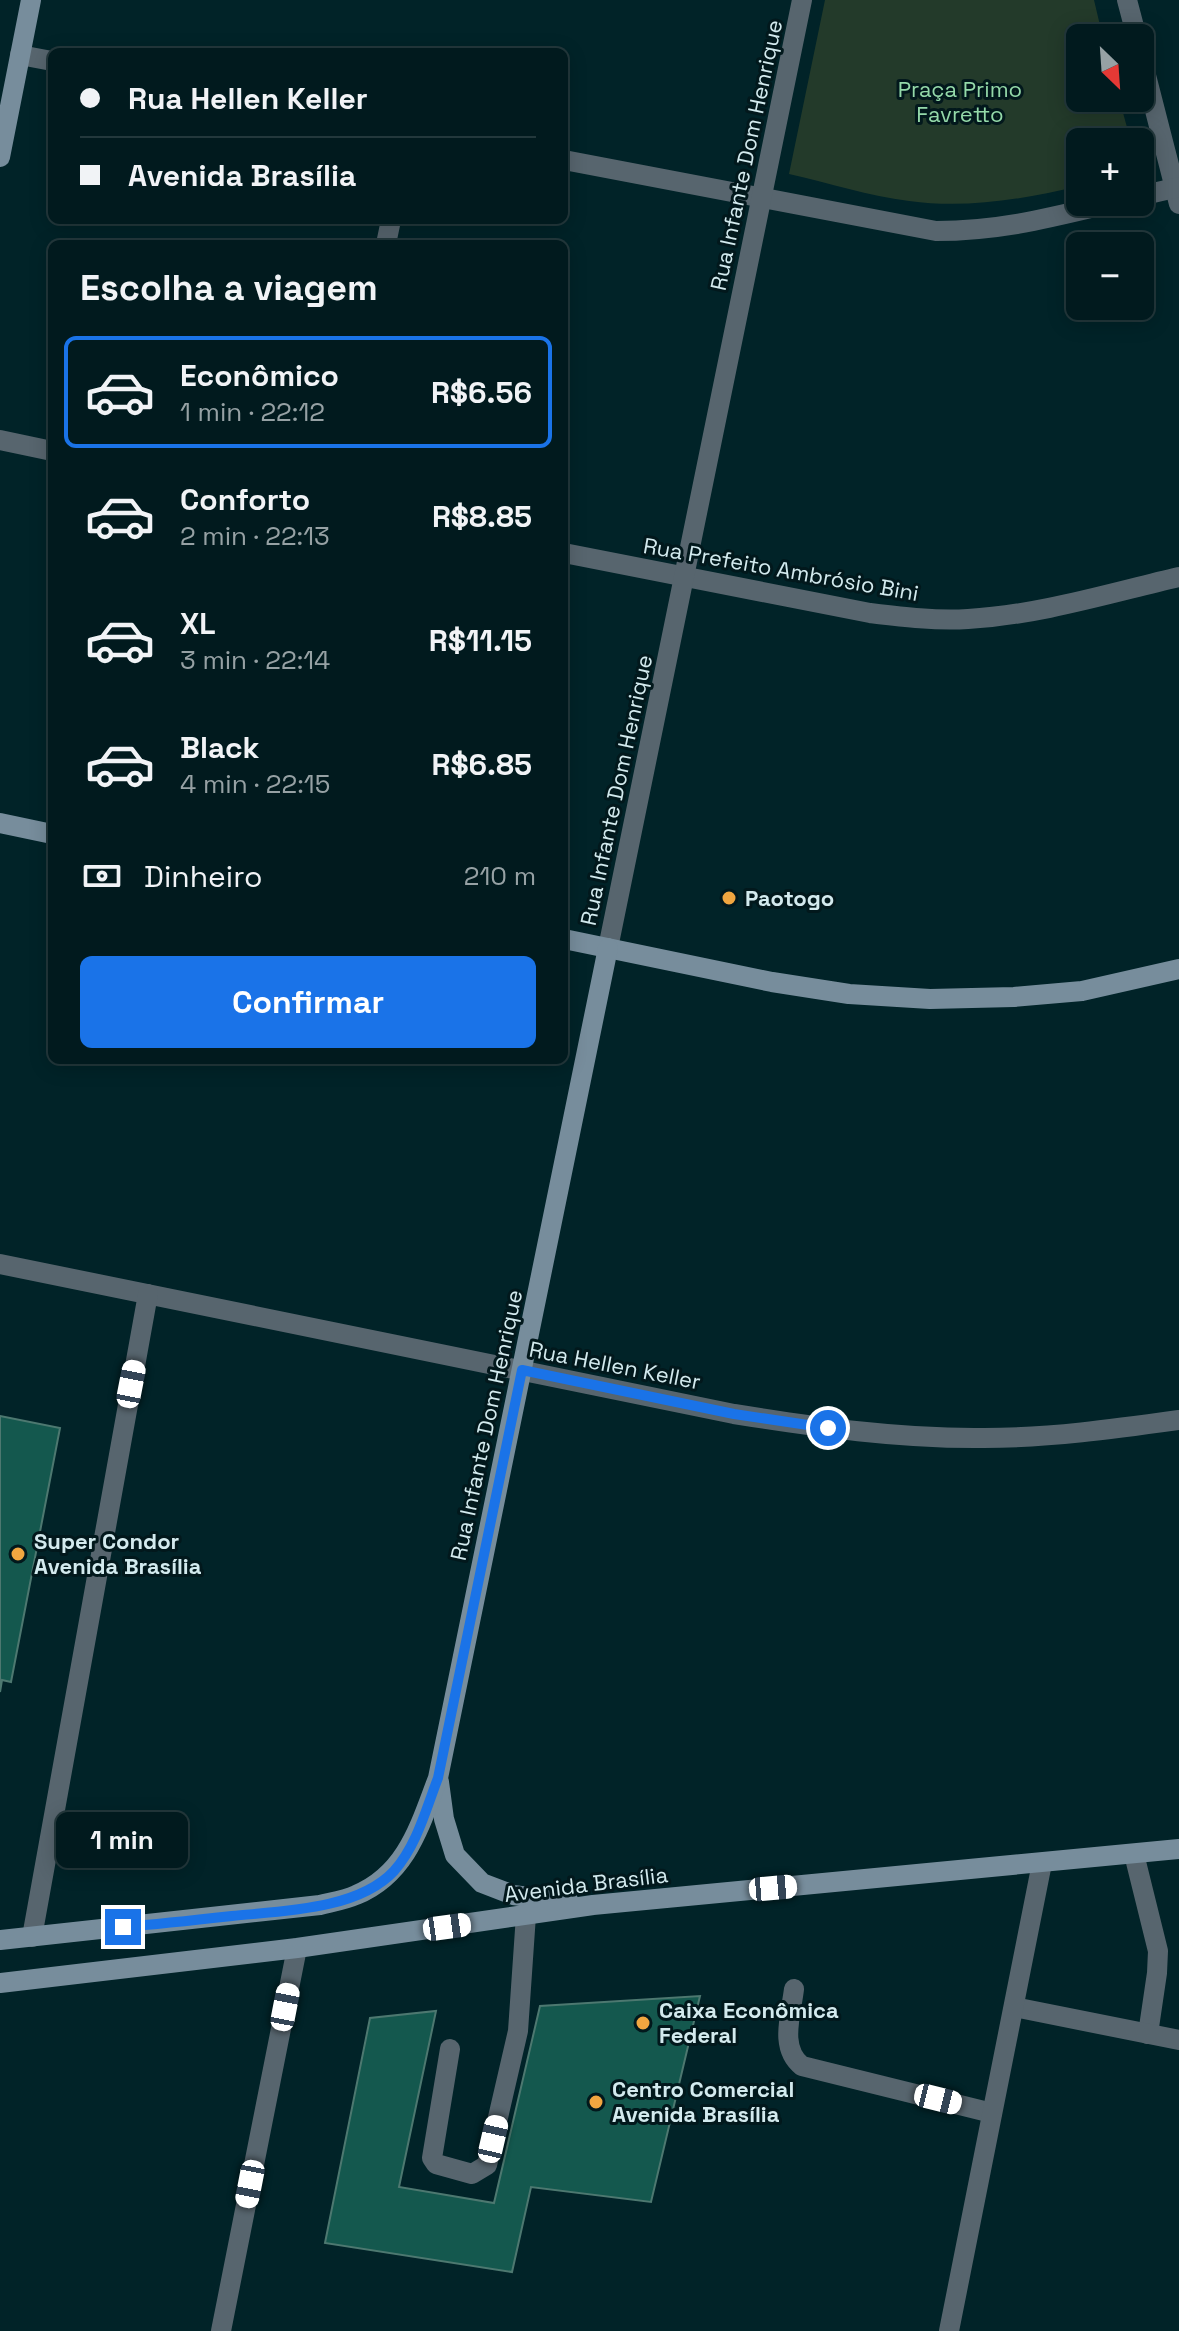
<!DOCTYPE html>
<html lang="pt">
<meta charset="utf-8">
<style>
:root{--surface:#011a1e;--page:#0b2327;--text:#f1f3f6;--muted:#96a1a4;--line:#23383c;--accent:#1a73e8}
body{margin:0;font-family:"Space Grotesk",sans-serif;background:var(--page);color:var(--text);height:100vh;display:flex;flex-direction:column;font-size:30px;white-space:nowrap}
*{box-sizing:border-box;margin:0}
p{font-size:26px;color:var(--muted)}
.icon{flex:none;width:44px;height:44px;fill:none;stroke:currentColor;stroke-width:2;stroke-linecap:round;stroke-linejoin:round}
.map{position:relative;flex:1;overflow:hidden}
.panel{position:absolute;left:48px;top:240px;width:520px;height:824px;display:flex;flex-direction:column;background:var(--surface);border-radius:12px;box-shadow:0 4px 20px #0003,0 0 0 2px var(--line)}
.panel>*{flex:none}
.banner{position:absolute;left:48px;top:48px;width:520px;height:176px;border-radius:12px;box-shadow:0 4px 20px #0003,0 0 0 2px var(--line);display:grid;align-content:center;height:176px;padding:0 32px;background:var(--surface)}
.needle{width:52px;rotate:155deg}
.controls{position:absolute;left:1066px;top:24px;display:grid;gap:16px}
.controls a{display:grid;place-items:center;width:88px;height:88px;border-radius:12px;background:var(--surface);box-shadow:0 4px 20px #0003,0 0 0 2px var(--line);font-size:40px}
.end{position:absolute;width:36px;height:36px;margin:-18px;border:10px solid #1a73e8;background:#fff;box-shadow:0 0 0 4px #fff}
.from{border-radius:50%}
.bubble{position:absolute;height:56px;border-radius:12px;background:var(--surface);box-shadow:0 4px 20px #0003,0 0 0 2px var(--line);font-size:26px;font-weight:700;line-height:56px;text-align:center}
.car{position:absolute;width:24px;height:48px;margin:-24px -12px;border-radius:10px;box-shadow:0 0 6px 2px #0007;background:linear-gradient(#fff 24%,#345 0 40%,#fff 0 76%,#345 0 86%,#fff 0)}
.banner b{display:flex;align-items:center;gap:28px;height:76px;font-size:30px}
.banner b+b{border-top:2px solid var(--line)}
.banner i{width:20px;height:20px;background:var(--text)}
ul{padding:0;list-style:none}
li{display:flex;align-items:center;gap:24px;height:112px;margin:0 16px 12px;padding:0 16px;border:4px solid transparent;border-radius:12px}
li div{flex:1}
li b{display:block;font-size:30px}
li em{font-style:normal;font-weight:700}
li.active{border-color:var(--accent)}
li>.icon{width:72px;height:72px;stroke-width:1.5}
h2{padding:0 32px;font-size:36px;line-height:96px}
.pay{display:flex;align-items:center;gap:20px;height:88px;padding:0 32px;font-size:30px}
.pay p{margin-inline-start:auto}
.action{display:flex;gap:16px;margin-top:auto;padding:16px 32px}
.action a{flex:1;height:92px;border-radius:12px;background:var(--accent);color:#fff;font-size:32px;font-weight:700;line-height:92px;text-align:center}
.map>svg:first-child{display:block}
.green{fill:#233a2a}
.building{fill:#14584e;stroke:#4d7870;stroke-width:2}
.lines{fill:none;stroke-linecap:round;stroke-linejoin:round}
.service{stroke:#57656e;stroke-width:20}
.minor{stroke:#57656e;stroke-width:20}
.tertiary{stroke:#57656e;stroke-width:20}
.secondary{stroke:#778d9c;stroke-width:20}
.route{stroke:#1a73e8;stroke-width:10}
.poi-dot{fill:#f1a640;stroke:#02181c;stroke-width:3}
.labels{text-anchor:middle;stroke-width:6;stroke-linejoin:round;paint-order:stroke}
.park-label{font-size:22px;fill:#94d9a9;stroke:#02181c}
.street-label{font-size:22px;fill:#d3eaee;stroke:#02181c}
.poi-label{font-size:22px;font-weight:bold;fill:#d3eaee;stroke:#02181c;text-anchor:start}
</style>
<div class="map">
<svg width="1179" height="2331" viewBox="0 0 1179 2331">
<rect width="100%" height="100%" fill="#012328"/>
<path class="green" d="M825,0H1094L1103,38H1080V98H1119L1131,142H1080V186C1024,199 967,209 909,201C869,196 829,183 789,174Z"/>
<g class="building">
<polygon points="0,1416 60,1428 11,1682 2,1680 0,1692"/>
<polygon points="700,1996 651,2202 531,2187 512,2272 325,2243 370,2018 436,2011 399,2187 494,2203 540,2006"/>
</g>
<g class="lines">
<g class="service">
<polyline points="386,244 391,220"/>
<polyline points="1134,1854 1158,1951 1157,1973 1148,2034"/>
<path d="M794,1989C791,2015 779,2048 802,2066L992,2113"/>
<polyline points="450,2049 432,2158 436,2164 472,2174 487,2165 518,2031 526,1915"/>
</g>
<g class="minor">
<polyline points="1127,0 1137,38"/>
<polyline points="1140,52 1179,204"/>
<polyline points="20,55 52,61"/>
<path d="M564,160L936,231C1002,231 1053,217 1116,202"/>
<polyline points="1140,196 1179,187"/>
<polyline points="0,440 52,451"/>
<path d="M564,553L870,613C903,617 935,621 968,619C1039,615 1110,593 1179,577"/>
<polyline points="608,948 802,0"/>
<path d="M0,1264L734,1414C816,1427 900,1439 984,1438C1049,1438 1114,1429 1179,1420"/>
<polyline points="32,1937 148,1294"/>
<polyline points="221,2331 297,1948"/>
</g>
<g class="tertiary">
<polyline points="1014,2007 1179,2040"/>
<polyline points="949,2331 1042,1863"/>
</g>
<g class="secondary">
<polyline points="0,157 31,0"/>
<polyline points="0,823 52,834"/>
<polyline points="564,939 772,982 849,994 930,999 1014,997 1082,991 1179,969"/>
<polyline points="439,1782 444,1819 455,1855 482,1883 513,1895 569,1902"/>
<path d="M0,1940L320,1905C332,1902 345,1900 356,1895C407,1874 420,1825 438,1778L608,948"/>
<polyline points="0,1983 297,1948 593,1905 1179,1849"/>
</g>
</g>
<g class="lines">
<path class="route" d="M123,1927C159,1924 196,1920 232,1916C281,1911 358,1910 394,1871C417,1845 426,1809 438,1778L522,1370L734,1414L828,1428"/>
</g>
<g class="poi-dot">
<circle cx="729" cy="898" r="8"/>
<circle cx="18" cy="1554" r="8"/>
<circle cx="643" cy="2023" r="8"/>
<circle cx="596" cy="2102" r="8"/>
</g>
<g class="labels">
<g class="park-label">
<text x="960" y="97">Praça Primo<tspan x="960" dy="25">Favretto</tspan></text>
</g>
<g class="street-label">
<text transform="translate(746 155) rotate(-78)" y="8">Rua Infante Dom Henrique</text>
<text transform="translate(781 569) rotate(10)" y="8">Rua Prefeito Ambrósio Bini</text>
<text transform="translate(616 790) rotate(-78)" y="8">Rua Infante Dom Henrique</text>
<text transform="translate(615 1365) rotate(11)" y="8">Rua Hellen Keller</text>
<text transform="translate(486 1425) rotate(-78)" y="8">Rua Infante Dom Henrique</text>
<text transform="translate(586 1884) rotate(-7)" y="8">Avenida Brasília</text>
</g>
<g class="poi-label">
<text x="745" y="906">Paotogo</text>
<text x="34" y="1549">Super Condor<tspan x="34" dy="25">Avenida Brasília</tspan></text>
<text x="659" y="2018">Caixa Econômica<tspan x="659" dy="25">Federal</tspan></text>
<text x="612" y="2097">Centro Comercial<tspan x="612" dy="25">Avenida Brasília</tspan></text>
</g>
</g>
</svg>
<div class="controls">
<a><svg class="needle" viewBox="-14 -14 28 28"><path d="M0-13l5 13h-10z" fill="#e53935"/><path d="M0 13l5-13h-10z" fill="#96a1a4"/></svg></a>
<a>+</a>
<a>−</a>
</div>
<i class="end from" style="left:828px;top:1428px"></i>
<i class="end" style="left:123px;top:1927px"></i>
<div class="bubble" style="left:56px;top:1812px;width:132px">1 min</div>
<i class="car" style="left:131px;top:1384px;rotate:11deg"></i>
<i class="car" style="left:773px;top:1888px;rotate:85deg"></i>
<i class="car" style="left:447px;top:1927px;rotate:82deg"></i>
<i class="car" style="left:285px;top:2007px;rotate:11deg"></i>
<i class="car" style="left:938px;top:2099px;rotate:104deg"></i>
<i class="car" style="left:493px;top:2139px;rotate:13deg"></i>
<i class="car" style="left:250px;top:2184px;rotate:191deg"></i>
<div class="banner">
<b><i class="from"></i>Rua Hellen Keller</b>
<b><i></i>Avenida Brasília</b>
</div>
<section class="panel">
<h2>Escolha a viagem</h2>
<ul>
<li class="active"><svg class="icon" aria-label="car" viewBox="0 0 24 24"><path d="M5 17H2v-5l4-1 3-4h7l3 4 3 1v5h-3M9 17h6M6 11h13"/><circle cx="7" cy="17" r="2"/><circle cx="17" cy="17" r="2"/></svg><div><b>Econômico</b><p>1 min · 22:12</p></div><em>R$6.56</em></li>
<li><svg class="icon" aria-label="car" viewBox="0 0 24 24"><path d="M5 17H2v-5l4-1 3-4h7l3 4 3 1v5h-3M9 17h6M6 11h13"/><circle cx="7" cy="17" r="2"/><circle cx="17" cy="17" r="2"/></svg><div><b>Conforto</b><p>2 min · 22:13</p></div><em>R$8.85</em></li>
<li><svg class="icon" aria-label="car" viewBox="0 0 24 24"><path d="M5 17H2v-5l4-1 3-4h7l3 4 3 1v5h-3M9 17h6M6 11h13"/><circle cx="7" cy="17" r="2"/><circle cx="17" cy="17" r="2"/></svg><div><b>XL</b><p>3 min · 22:14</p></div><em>R$11.15</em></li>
<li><svg class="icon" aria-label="car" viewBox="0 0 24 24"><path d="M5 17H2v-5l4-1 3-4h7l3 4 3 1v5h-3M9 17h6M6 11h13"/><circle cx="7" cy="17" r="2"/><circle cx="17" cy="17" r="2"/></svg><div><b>Black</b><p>4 min · 22:15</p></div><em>R$6.85</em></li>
</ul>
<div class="pay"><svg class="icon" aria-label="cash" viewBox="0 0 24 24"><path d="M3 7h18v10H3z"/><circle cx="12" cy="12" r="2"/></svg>Dinheiro<p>210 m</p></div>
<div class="action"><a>Confirmar</a></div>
</section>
</div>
